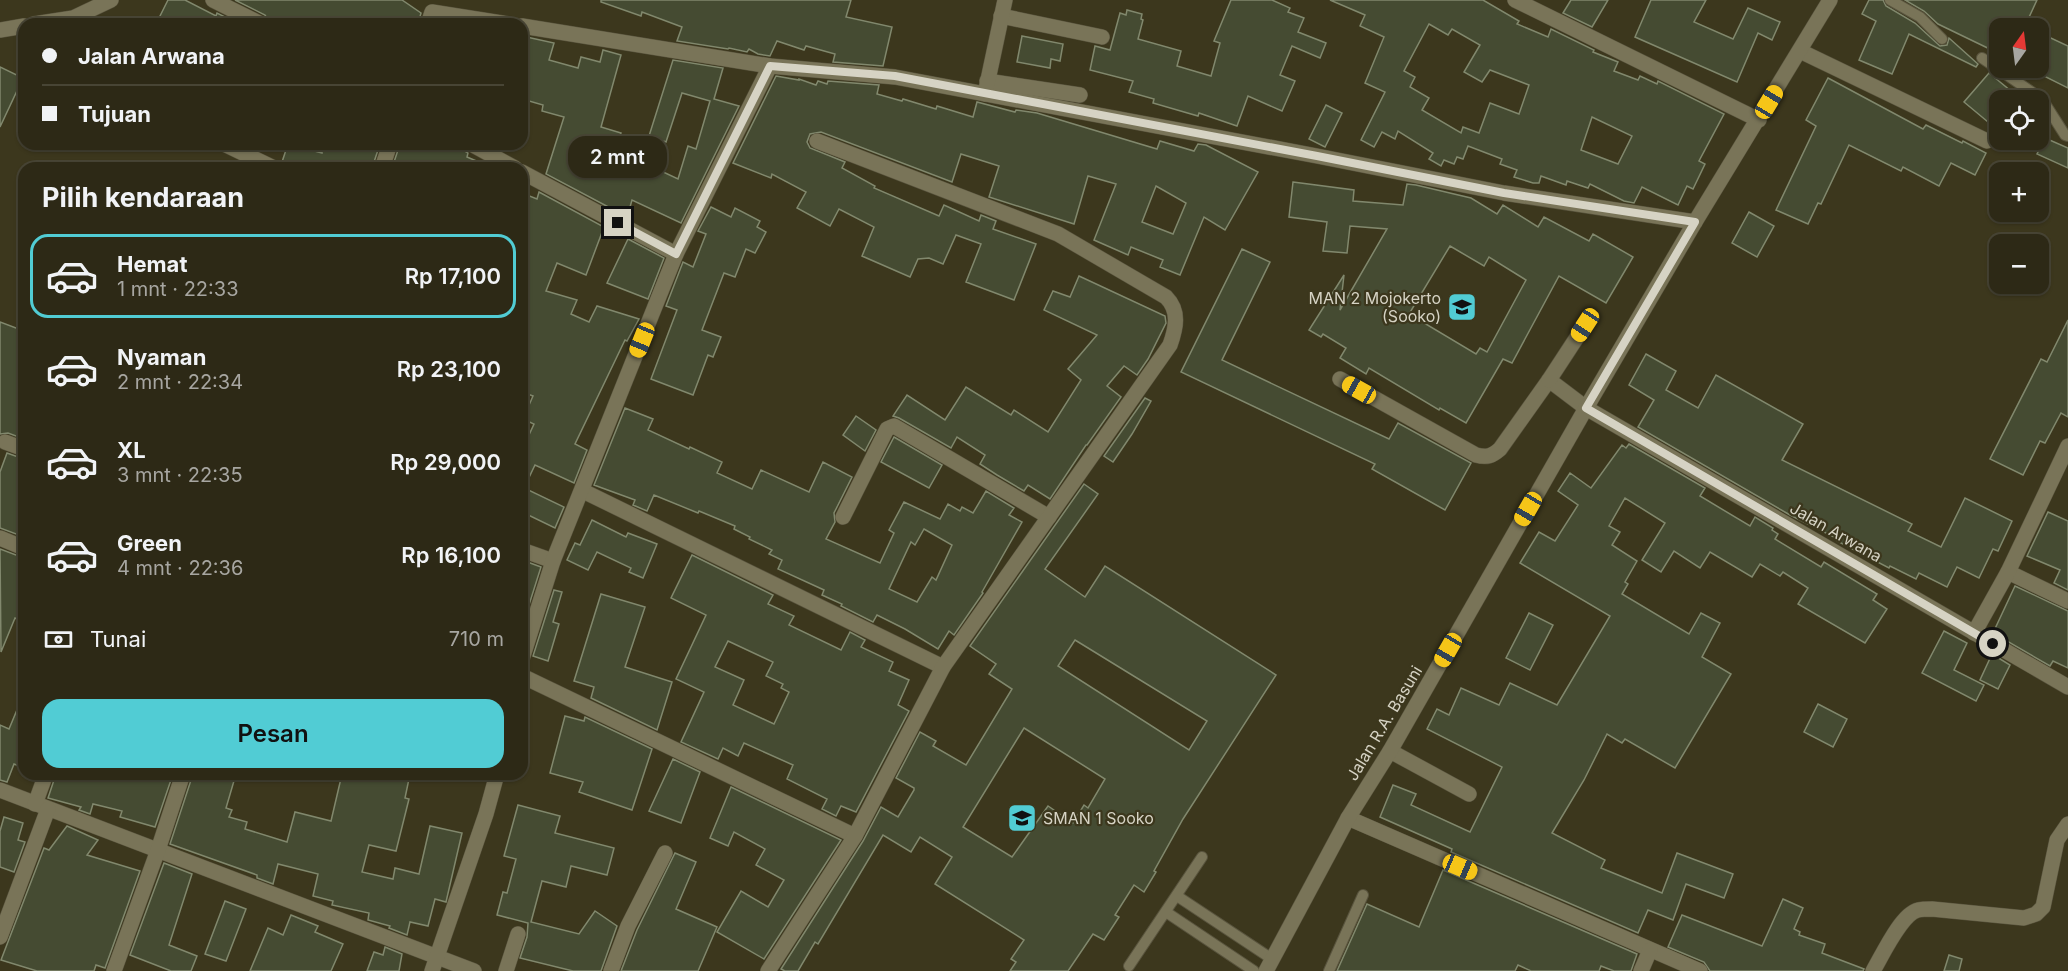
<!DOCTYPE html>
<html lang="id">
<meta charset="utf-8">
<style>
:root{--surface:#2d2916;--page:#35311f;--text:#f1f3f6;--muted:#a7a6a1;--line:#484535;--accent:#51ccd4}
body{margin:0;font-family:Inter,sans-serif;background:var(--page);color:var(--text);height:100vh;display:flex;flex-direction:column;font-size:22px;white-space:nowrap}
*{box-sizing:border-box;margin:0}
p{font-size:20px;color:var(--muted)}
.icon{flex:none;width:33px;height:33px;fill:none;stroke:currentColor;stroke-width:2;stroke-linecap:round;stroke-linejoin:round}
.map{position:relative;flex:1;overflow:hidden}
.drawer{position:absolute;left:18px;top:162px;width:510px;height:618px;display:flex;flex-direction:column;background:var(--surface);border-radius:18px;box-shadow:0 2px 4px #0004,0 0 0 2px var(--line)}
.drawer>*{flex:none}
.banner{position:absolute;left:18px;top:18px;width:510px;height:132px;border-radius:18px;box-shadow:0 2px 4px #0004,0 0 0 2px var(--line);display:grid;align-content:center;height:132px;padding:0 24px;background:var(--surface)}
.needle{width:39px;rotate:14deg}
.buttons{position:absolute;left:1989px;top:18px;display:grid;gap:12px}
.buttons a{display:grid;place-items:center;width:60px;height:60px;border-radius:12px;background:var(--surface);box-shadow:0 2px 4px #0004,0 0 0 2px var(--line);font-size:30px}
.end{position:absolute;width:27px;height:27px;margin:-14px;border:8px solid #d6d3c4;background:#111;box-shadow:0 0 0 3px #111}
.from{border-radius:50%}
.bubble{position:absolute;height:42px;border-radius:18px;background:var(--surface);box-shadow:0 2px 4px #0004,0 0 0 2px var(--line);font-size:20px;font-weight:600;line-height:42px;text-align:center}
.car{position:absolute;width:18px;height:36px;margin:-18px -9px;border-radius:8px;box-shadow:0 0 4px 2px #0007;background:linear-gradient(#f5c518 24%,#345 0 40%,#f5c518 0 76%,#345 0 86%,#f5c518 0)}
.banner b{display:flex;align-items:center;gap:21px;height:57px;font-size:22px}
.banner b+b{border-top:2px solid var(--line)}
.banner i{width:15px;height:15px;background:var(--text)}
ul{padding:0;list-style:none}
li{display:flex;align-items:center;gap:18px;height:84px;margin:0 12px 9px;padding:0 12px;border:3px solid transparent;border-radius:18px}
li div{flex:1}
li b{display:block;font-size:22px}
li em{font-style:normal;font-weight:600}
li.on{border-color:var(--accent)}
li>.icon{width:54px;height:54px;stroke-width:1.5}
h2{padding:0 24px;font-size:27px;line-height:72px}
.pay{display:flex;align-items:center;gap:15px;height:66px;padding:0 24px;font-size:22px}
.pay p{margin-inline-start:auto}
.cta{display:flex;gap:12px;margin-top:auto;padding:12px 24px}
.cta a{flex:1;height:69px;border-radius:18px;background:var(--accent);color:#111;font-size:24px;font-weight:600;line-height:69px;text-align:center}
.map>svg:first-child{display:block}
.building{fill:#454b32;stroke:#81886d;stroke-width:1.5;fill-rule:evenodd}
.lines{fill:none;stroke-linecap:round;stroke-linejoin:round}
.lane-casing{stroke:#59543e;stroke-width:12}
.street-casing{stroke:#59543e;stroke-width:16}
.secondary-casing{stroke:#59543e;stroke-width:16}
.lane{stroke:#797458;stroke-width:10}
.street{stroke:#797458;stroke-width:15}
.secondary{stroke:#797458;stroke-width:15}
.route{stroke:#d6d3c4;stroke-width:8}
.labels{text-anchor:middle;stroke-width:4.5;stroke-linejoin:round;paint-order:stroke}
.poi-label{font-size:16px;fill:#d6d3c4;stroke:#3c371d;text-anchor:end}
.street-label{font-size:16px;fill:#d6d3c4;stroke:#3c371d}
</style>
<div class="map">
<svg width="2068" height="971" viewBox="0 0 2068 971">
<rect width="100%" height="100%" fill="#3c371d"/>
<g class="building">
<polygon points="168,0 185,0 216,16 217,13 239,24 156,24"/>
<polygon points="235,0 402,0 421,13 418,24 271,24 265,15"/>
<polygon points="601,0 851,0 846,17 892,27 883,66 833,62 835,54 806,46 804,50 777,41 770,56 758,54 749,49 747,52 729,48 728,49 677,41 682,27 642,12 641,16 601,2"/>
<polygon points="1231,0 1272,0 1290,8 1288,12 1304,18 1298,32 1326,43 1320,58 1292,46 1280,75 1295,81 1282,111 1248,96 1237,126 1199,113 1198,116 1153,103 1154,99 1129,92 1133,81 1090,70 1095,46 1110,50 1120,13 1126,15 1127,10 1142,14 1141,19 1143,20 1138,39 1181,51 1177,66 1211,76 1220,43 1214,41"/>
<path d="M1330,0H1483L1519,21L1517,24L1548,37L1551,29L1594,50L1593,52L1618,62L1614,71L1638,80L1640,76L1657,84L1658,81L1724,114L1699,161L1705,164L1693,189L1687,186L1678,205L1642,187L1634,203L1624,201L1590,184L1588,188L1567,181L1566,185L1541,176L1539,183H1533L1514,177L1517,170L1500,164L1502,159L1468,146L1463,159L1457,157L1454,164L1444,160L1441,166L1429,159L1433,153L1398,131L1395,139L1382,132L1374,147L1361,140L1385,92L1365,83L1384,37L1360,26L1365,15ZM1429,24L1448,35L1452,29L1480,45L1464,72L1482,82L1490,70L1529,85L1519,114L1490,103L1479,133L1463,127L1461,133L1422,110L1429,98L1410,87L1415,77L1404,71ZM1592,117L1632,136L1618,164L1581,150Z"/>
<polygon points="1571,0 1608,0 1592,27 1563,13"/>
<polygon points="1651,0 1706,0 1694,22 1733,39 1748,8 1780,22 1772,40 1758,33 1737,82 1635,37"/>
<polygon points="1869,0 1883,0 1886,6 1915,23 1940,46 1947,45 1949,38 1978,64 1976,67 1909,34 1892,74 1859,60 1876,21 1862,14"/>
<polygon points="1905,0 2037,0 2024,28 2000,28 2000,54 1938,24 1924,11"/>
<polygon points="2038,32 2068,46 2068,88 2038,73"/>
<polygon points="522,36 554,43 549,60 578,68 581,57 600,62 603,50 621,55 601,127 621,133 614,153 644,163 678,179 688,146 696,149 710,101 682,93 666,142 649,136 673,60 723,68 714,99 739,106 681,223 632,200 628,214 614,210 546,174 564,117 542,111 543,105 522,99"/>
<polygon points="1022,36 1063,44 1060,61 1051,59 1050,68 1017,62"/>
<polygon points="0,67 23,78 0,127"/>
<polygon points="1989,73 2022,100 2000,100 2000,132 1964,102"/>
<path d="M776,76L799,80V79L816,85L818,81L827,84L828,81L879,85L877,94L902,101L903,99L936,109L937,106L973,117L977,102L1015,112L1016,110L1037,113L1157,149L1160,141L1194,151L1198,144L1206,145L1258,172L1225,230L1204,217L1180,275L1160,267L1163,260L1131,247L1128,255L1094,240L1116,184L1088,176L1074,224L989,197L999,166L961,154L952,182L821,132L810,134L807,142L810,148L845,162L842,168L875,186L874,188L939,216L944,205L979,221L981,215L996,221L993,229L1036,244L1014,300L966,282L981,244L956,235L943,264L929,258L918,259L910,277L862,256L874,227L839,209L830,226L797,208L806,192L772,174L771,178L733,163ZM1156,186L1186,203L1173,234L1142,222Z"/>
<polygon points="1828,78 1923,129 1926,125 1962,143 1963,141 1986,153 1975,175 1951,163 1939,186 1903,167 1901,171 1849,145 1821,204 1818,203 1808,224 1776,210 1816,126 1806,120"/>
<polygon points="1326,105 1342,113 1325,147 1309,139"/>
<polygon points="2045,138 2068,148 2068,168 2037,154"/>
<polygon points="288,144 322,153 323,144 380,144 372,168 284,168 282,162"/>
<polygon points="400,144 461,144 463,150 468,153 467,157 493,168 392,168"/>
<path d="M1293,182L1354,190L1353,201L1403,205L1407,184L1416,185L1471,198L1497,214L1503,205L1538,227L1544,217L1589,241L1593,234L1633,257L1606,303L1559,276L1512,363L1503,359L1466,423L1440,408L1439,410L1369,368L1366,374L1340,358L1346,348L1323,334L1321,337L1309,330L1344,275L1340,310L1387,229L1350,226L1347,253L1323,251L1327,222L1289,217ZM1450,246L1484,266L1489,257L1526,280L1487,352L1480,348L1476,354L1409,314Z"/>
<polygon points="539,192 604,227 586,275 557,263 546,291 577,300 571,314 589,322 597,306 639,319 627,341 625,340 575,444 587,450 574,483 535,465 524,488 564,507 555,528 522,512 522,450 534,424 523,419 533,396 522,392 522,193 537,199"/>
<polygon points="711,207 731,217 735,208 760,221 757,227 766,232 755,253 746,249 735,277 724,273 702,330 721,337 713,357 708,355 693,395 651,379 677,310 666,306 683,262 693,267 706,234 698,231"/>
<polygon points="1749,212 1774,226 1757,257 1732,243"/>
<polygon points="628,239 664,258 648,299 607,283"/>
<polygon points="1242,249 1270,262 1222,360 1389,439 1398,423 1471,463 1445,510 1372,469 1375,464 1181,372"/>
<polygon points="1079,276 1165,316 1166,323 1148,359 1137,375 1124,366 1107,386 1121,397 1087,445 1086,445 1050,499 1028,485 1024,491 997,475 980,464 985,455 957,437 951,448 899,418 893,416 907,395 945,420 966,387 1011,415 1014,410 1048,432 1081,380 1068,369 1097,335 1044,310 1053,291 1070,297"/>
<polygon points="2068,320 2068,417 2061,413 2045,443 2040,441 2023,475 1990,459 2041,359 2047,362"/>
<polygon points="0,322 24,331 24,439 8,433 0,434"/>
<polygon points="1646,354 1676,371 1666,390 1698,408 1716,375 1803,424 1782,460 1912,524 1908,531 1941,547 1965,498 2012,521 1998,551 1993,549 1979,578 1957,567 1947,587 1919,573 1916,579 1890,566 1889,568 1837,541 1838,539 1790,515 1638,427 1654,400 1629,385"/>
<polygon points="1145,398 1151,401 1132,434 1113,462 1104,456"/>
<path d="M625,408L653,419L648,430L689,449L690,447L722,462L717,473L752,489L761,470L809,492L823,462L852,477L834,513L835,522L826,539L880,563L894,533L889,530L904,502L940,519L948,504L960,511L962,507L973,513L986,491L1014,508L1009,515L1022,522L982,592L983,593L954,635L949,631L938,649L905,629L877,615L873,622L841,606L842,604L822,595L824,590L778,569L782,560L769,554L772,550L749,539L750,537L734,529L735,526L699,511L698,513L654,495L647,511L633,505L635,500L594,485ZM924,529L952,545L936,580L932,577L917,602L889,589L911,542L915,545Z"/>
<polygon points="856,416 876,430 865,451 843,435"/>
<polygon points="894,437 942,465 929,488 881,462"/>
<polygon points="1629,444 1705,488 1700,496 1750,526 1755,517 1773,528 1772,530 1778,534 1775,539 1821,567 1824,562 1877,594 1873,600 1887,609 1865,643 1798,604 1808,588 1783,572 1780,576 1760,564 1752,577 1710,552 1700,568 1674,551 1661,572 1642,560 1665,523 1625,498 1609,526 1620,532 1612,545 1637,561 1625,582 1628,584 1622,594 1689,634 1701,613 1720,623 1702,657 1731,674 1675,768 1625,739 1622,743 1607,734 1584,780 1552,833 1605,860 1601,868 1662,893 1677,853 1733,874 1724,898 1686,884 1673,920 1648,910 1638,933 1451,852 1452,849 1380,817 1393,785 1416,794 1411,805 1470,832 1502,767 1427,729 1437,709 1449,715 1461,688 1499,705 1510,683 1557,705 1610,616 1520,563 1539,532 1555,541 1578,505 1558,491 1570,473 1591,488 1622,445 1626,448"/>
<polygon points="7,453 24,459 24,537 0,528 0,472"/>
<path d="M1084,484L1098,494L1045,569L1085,597L1105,566L1276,675L1183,819L1154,871L1156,872L1144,892L1134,885L1115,915L1119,917L1104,940L1093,934L1068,971H1010L1016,962L1011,959L1024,940L935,884L952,857L920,837L911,852L883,835L818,944L815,942L798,971H785L781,969L863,841L881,807L898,817L914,790V788L896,778L920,732L936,741L933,746L966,765L1012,689L989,674L996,664L970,646ZM1075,640L1207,721L1189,750L1058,666ZM1024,728L1105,779L1088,808L1084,805L1073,823L1048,806L1012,857L963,827Z"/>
<polygon points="2048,512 2068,521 2068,590 2054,583 2060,570 2027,556"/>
<polygon points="592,520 626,537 628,533 657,544 643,578 629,572 631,568 597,552 588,570 567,560 575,543 580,545"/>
<polygon points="0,549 24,558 24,600 17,619 15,618 1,652"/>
<path d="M692,555L773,595L768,604L794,616L789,625L841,650L850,632L865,640L861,647L893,662L889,671L909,680L898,705L909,711L856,812L841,806L836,816L822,809L827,799L787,779L793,765L744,743L738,756L723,748L718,759L681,742L704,692L676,679L706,615L671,598ZM728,641L773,662L766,676L783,684L781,688L789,692L774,724L733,705L744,680L715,667Z"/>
<polygon points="522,560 541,567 522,627"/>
<polygon points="2015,586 2068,611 2068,668 2053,661 2050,666 1993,633"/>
<polygon points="554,590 562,592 553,622 559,624 548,661 533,656"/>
<polygon points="601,594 645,607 625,667 672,682 657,730 591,698 594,687 574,681"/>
<polygon points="1529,613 1553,625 1530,670 1506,658"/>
<polygon points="1944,631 1967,643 1954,670 1984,685 1976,701 1922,673"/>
<polygon points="1992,654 2010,665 1998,689 1980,680"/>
<polygon points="24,693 24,768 14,764 7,782 0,780 0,725 9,729"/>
<polygon points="1818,704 1847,719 1833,747 1804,732"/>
<polygon points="565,716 584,721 585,717 652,749 632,810 579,792 583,782 550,773"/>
<polygon points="673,759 700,772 681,823 649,811"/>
<polygon points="56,774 173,774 155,827 120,817 122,811 93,804 90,814 79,810 81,807 48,798"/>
<polygon points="193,774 236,774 226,808 232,810 229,817 247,822 245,829 287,842 295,812 331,821 342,774 410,774 405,798 409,799 396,851 369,845 362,872 393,879 395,868 419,874 430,826 462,833 446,902 435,899 428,926 410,922 407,935 389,928 390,926 368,920 369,913 332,905 333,901 313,896 318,874 278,864 273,884 257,878 257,875 170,844"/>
<polygon points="731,787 841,840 764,959 717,932 741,891 768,907 784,880 756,865 765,849 734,832 728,846 710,838"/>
<polygon points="518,805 560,816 555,833 614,848 607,875 571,866 566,887 542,881 531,922 579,934 595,911 617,926 601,971 573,971 520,958 527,937 528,923 497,915 503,892 507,893 516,859 504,856"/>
<polygon points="4,817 23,823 18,840 25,842 14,872 0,867 0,831"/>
<polygon points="67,826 98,840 87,855 140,871 105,968 96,965 94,971 37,971 1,960 44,848 49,850"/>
<polygon points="675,853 696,862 676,909 717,927 698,971 621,971 637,930"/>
<polygon points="164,863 192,874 169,945 197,956 191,971 171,971 130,955"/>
<polygon points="1443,870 1637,954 1631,971 1614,971 1601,966 1599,971 1531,971 1518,965 1515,971 1337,971 1367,904 1419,927"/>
<polygon points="1783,899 1803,908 1794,929 1800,932 1799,935 1825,944 1822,953 1864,969 1863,971 1710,971 1704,962 1668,947 1682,915 1762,946"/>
<polygon points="225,901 246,909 226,961 205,954"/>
<polygon points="291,915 318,926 315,932 343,944 331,971 250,971 268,928 283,935"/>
<polygon points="385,947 402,954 399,971 367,971 374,952 383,955"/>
<polygon points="1949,955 1962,959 1959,971 1944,971"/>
</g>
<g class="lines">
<g class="lane-casing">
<g id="lane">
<polyline points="1890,0 1920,17 1942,39"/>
<polyline points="1982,58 2042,99 2065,135 2068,136"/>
<polyline points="1177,896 1272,959"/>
<polyline points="1166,912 1254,971"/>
<polyline points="1129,966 1202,857"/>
<polyline points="1329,971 1363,895"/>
</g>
</g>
<g class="street-casing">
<g id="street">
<polyline points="213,0 261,24"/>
<polyline points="1515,0 1759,120"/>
<polyline points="1001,16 1102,37"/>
<polyline points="34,24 73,18 111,0"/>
<polyline points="428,24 432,12 508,24"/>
<polyline points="522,26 770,66 895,77 1317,156 1504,193 1695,222"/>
<polyline points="0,30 24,26"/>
<polyline points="1800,51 1987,141"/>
<polyline points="987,81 1080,95"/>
<polyline points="985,94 1005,0"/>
<polyline points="224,144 274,168"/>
<polyline points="471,144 515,168"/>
<polyline points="382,168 390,144"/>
<polyline points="522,172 676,254"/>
<path d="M1340,379L1476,455C1487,458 1492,456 1500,449L1549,380L1586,408L2068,687"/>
<polyline points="1549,380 1585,325"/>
<polyline points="5,442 24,449"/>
<polyline points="583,491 943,667"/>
<polyline points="843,517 887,429 894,426 1049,517"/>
<polyline points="0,538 24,548"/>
<polyline points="522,550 553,561"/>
<polyline points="2008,572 2068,601"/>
<polyline points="1974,633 2008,572 2068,446"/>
<polyline points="522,659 553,561 676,254 770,66"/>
<polyline points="522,676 855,836"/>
<polyline points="1390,751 1469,794"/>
<polyline points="0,790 474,971"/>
<polyline points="35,804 46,774"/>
<polyline points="1348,818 1700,971"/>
<polyline points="0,937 48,809"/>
<polyline points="114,971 158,850 183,774"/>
<polyline points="432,971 486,814 497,774"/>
<polyline points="506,971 518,934"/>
<polyline points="611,971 628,926 665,853"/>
<path d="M768,971L855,836L943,667L1170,345C1176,328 1180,311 1166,297L1058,234L817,141"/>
<polyline points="1641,971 1650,950"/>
<path d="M1873,971C1882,956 1901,914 1918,910C1922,909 1928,909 1932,909L2024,918L2036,914L2043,907L2057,840L2068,824"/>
</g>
</g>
<g class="secondary-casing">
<polyline id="secondary" points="1266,971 1348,818 1390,751 1586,408 1695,222 1830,0"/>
</g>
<use href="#lane" class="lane"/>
<use href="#street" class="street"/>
<use href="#secondary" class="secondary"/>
</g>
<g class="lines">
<polyline class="route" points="618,223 676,254 770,66 895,76 1317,156 1504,193 1695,222 1586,408 1993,644"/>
</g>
<defs>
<g id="school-square" transform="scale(1.5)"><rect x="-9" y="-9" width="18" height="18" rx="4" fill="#51ccd4" stroke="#3c371d"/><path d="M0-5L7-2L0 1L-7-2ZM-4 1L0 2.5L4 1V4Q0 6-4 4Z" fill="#111"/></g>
</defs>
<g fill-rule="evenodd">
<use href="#school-square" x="1462" y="307"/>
<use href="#school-square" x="1022" y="818"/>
</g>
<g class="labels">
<g class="poi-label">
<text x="1441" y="304">MAN 2 Mojokerto<tspan x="1441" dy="18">(Sooko)</tspan></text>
<text x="1043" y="824" text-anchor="start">SMAN 1 Sooko</text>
</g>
<g class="street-label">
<text transform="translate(1836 532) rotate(30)" y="6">Jalan Arwana</text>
<text transform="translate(1384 723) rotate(-59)" y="6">Jalan R.A. Basuni</text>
</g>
</g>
</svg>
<div class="buttons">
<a><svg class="needle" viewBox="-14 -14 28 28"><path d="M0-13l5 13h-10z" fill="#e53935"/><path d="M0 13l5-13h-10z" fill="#a7a6a1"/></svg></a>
<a><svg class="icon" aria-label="locate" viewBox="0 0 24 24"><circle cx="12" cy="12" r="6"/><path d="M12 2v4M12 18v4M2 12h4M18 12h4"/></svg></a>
<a>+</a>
<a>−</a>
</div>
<i class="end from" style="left:1993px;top:644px"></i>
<i class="end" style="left:618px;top:223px"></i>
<div class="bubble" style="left:568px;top:136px;width:99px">2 mnt</div>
<i class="car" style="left:1769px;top:102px;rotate:31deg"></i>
<i class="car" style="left:1585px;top:325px;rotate:213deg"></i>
<i class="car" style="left:642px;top:340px;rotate:202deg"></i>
<i class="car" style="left:1359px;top:390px;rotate:299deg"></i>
<i class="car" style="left:1528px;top:509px;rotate:210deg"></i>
<i class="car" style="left:1448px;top:650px;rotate:210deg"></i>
<i class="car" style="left:1460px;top:867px;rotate:113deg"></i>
<div class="banner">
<b><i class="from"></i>Jalan Arwana</b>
<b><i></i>Tujuan</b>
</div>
<section class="drawer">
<h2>Pilih kendaraan</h2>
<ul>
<li class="on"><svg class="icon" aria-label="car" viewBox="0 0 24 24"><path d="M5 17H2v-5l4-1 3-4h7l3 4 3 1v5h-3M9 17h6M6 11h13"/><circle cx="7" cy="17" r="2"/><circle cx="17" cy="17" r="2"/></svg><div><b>Hemat</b><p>1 mnt · 22:33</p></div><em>Rp 17,100</em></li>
<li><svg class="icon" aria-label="car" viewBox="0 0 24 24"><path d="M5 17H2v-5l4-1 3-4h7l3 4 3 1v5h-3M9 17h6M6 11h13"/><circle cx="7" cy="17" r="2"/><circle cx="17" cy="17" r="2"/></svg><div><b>Nyaman</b><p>2 mnt · 22:34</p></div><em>Rp 23,100</em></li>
<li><svg class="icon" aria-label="car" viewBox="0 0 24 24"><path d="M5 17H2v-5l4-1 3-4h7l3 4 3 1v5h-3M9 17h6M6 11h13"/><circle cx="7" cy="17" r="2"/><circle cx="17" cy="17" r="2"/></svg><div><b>XL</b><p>3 mnt · 22:35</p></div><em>Rp 29,000</em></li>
<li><svg class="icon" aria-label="car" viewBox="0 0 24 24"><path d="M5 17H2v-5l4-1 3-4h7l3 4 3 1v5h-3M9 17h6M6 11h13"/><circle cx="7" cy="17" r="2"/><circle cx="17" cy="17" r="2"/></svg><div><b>Green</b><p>4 mnt · 22:36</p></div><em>Rp 16,100</em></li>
</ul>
<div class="pay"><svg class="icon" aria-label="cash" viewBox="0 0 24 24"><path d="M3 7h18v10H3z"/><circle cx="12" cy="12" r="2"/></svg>Tunai<p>710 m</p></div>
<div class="cta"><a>Pesan</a></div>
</section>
</div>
